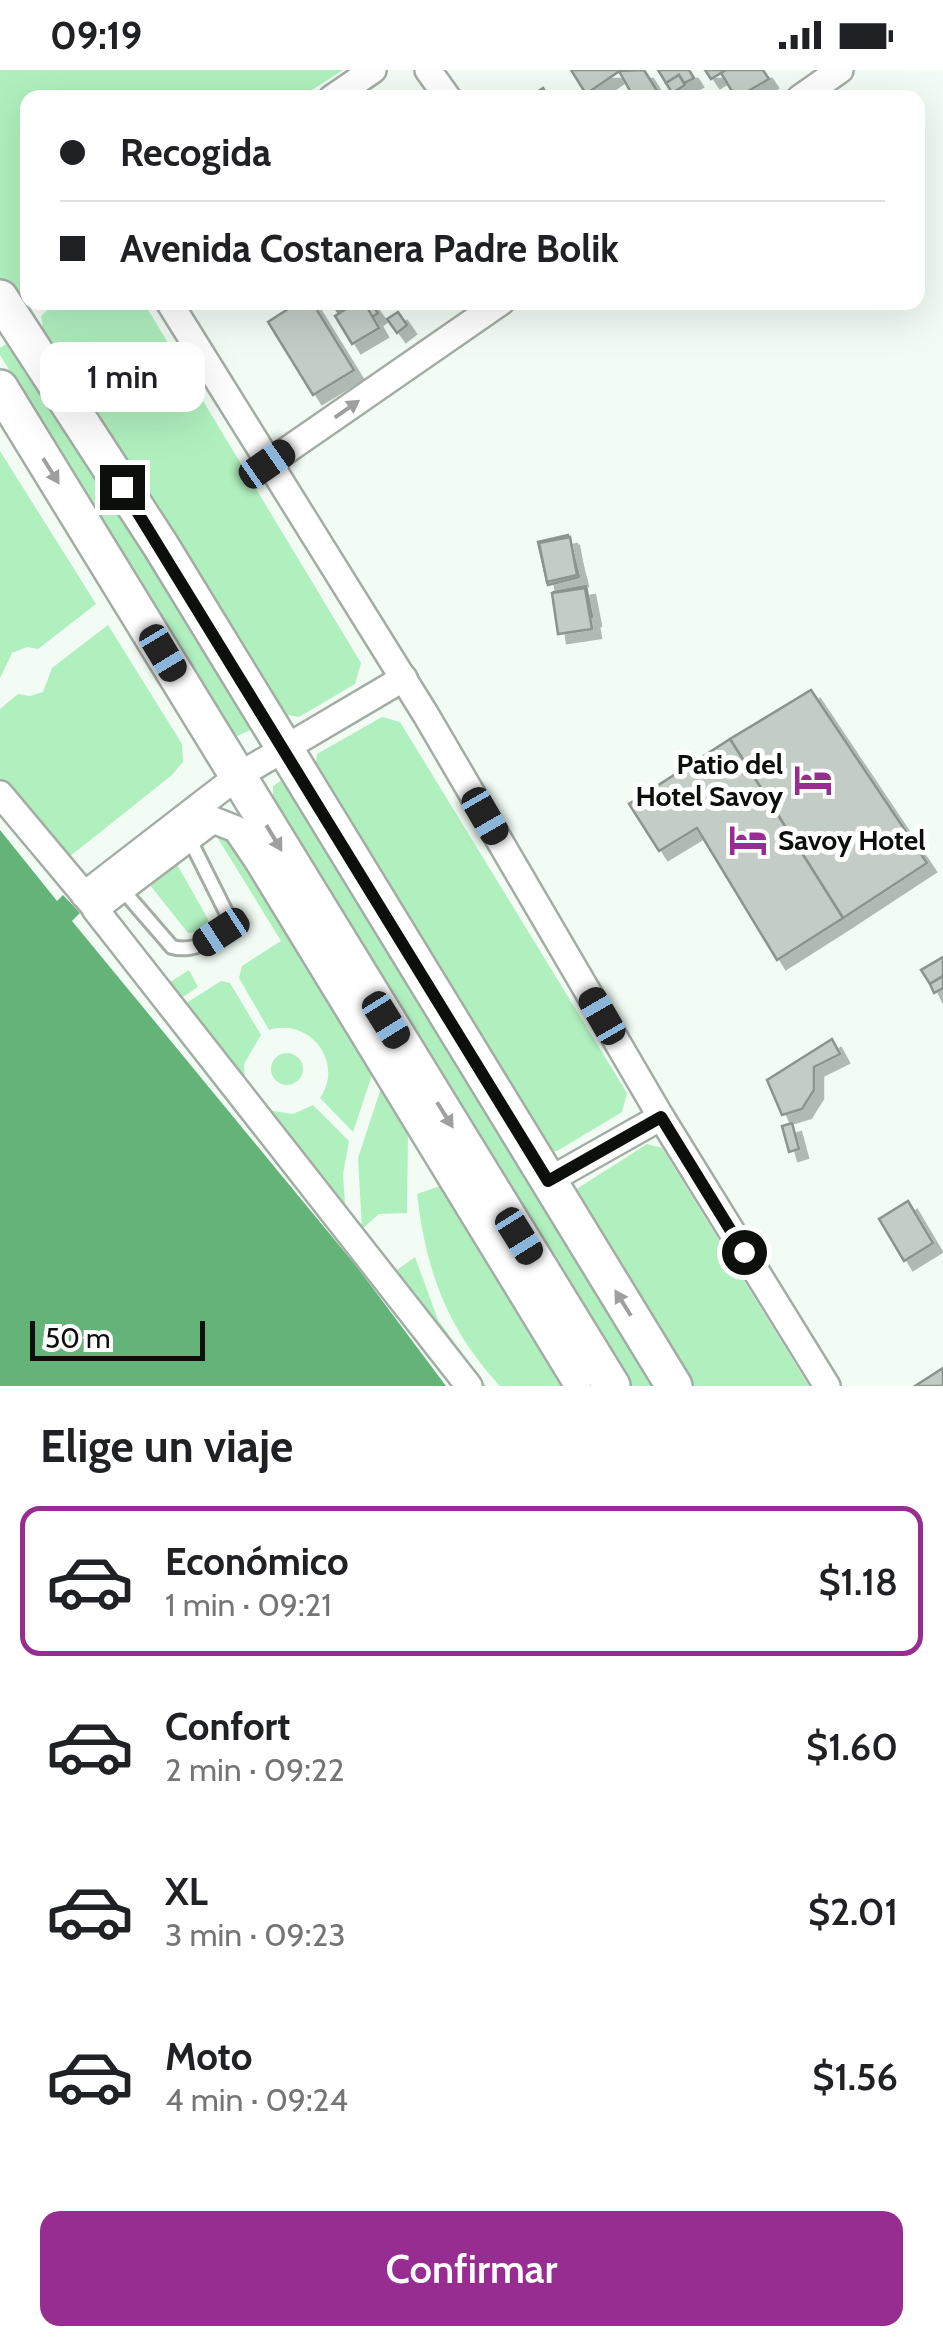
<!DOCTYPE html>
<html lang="es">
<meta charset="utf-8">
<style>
:root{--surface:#fff;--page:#f2f2f2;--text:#202124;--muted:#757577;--line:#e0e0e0;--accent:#972d90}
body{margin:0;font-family:Cabin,sans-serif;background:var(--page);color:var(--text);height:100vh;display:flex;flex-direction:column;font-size:38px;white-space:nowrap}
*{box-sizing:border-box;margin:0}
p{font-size:32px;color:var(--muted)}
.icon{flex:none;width:55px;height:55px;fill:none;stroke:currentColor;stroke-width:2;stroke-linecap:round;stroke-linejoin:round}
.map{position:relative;height:1316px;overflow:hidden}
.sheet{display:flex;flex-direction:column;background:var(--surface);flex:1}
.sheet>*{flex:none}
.hud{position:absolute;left:20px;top:20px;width:905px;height:220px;border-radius:20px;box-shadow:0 10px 40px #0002;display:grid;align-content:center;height:220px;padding:0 40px;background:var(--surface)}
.scale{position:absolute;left:30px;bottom:25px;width:175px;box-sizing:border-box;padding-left:10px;border:5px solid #0c0f0c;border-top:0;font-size:28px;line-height:35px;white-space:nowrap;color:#0c0f0c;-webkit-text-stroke:8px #fff;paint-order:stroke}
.end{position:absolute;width:45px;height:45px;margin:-22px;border:12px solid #0c0f0c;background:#fff;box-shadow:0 0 0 5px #fff}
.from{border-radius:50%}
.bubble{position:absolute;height:70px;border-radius:20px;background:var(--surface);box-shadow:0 10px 40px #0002;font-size:32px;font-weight:600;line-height:70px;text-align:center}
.car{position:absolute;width:30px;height:60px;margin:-30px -15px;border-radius:12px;box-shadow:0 0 8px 2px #0007;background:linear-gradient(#222 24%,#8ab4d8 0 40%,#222 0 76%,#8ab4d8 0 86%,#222 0)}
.hud b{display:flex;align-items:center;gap:35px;height:95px;font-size:38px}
.hud b+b{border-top:2px solid var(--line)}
.hud i{width:25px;height:25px;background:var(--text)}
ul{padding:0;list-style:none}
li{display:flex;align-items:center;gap:30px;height:150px;margin:0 20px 15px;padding:0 20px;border:5px solid transparent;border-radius:20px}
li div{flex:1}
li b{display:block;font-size:38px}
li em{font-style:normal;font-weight:600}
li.selected{border-color:var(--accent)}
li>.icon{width:90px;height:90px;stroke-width:1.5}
h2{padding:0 40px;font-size:45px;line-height:120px}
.button{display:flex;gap:20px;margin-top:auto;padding:20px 40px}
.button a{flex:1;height:115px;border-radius:20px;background:var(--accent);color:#fff;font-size:40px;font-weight:600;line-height:115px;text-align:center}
.status{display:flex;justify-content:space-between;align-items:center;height:70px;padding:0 50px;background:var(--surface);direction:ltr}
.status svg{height:28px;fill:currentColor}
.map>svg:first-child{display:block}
.green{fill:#b0f0be}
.water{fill:#64b378}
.building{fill:#c3cdc5;stroke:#8b948d;stroke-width:2.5;filter:url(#shadow)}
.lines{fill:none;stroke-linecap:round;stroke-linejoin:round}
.lane-casing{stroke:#a4ada5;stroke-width:18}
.street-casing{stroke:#a4ada5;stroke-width:30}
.secondary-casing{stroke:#a4ada5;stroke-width:40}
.lane{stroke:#fff;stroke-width:12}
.street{stroke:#fff;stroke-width:25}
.secondary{stroke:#fff;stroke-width:35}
.oneway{fill:#9e9f9e}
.route{stroke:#0c0f0c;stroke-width:12}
.labels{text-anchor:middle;stroke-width:10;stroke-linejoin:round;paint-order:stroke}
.poi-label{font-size:28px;font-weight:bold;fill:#0c0f0c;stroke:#fff;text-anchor:end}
</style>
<div class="status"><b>09:19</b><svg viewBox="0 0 49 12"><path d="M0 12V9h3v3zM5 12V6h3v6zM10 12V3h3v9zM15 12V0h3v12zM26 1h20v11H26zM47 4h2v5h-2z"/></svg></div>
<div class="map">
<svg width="943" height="1316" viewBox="0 0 943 1316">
<defs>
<filter id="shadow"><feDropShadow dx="9" dy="9" stdDeviation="0" flood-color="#0004"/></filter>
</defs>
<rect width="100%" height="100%" fill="#f2fcf4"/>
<g class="green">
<polygon points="0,0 343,0 301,27 28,28 27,232 10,244 0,228"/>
<polygon points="55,233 144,233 361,593 355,614 299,647 282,644 43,260 41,246"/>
<polygon points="9,272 257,657 235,667 0,285 0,278"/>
<polygon points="0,381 96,534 38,579 27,577 12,583 0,608"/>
<polygon points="108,555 182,674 183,692 172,705 64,791 0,710 0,639 18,624 30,626 43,622 52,598"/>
<polygon points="382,647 400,652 627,1023 622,1042 557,1081 551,1081 315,699 317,684"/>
<polygon points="285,708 662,1316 630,1316 273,728 273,716"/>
<path d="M220,755L375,996L353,1062L320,1028C345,992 309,947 269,960L239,908L242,896L281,871L211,757Z"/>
<polygon points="174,789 209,851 199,862 188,863 146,810"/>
<polygon points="189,900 198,917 177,931 164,916"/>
<polygon points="221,911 230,913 261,965 244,994 245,1012 180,937"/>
<circle cx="287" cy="999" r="16"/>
<polygon points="381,1018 408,1065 407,1143 379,1144 362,1159 358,1088"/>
<polygon points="313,1035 349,1071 343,1104 346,1150 267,1040 293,1044"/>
<polygon points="647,1074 662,1078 809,1316 688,1316 572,1122"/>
<path d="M440,1116L564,1316H500C447,1259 426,1201 417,1124Z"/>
<polygon points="415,1187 438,1250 486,1316 477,1316 390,1205"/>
</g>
<polygon class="water" points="0,760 57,831 63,825 80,843 72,851 357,1197 446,1316 0,1316"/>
<g class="building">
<polygon points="571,0 621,0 586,24"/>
<polygon points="644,0 661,27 660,28 634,28 619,1"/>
<polygon points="658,0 689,0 694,8 684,13 679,5 666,13"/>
<polygon points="705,0 726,0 711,9"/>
<polygon points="726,0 763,0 769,9 736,28 721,3"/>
<polygon points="679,5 685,15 672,23 666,13"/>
<polygon points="543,18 549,28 528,28"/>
<polygon points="299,232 312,232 354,300 313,325 268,252"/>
<polygon points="336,232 348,232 350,235 339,243 333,235"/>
<polygon points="348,232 370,232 378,243 352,262 339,243"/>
<polygon points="357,232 364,232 379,258 352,274 335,246"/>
<polygon points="398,242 407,255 397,263 387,249"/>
<polygon points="568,465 579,507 548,515 538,472"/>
<polygon points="570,467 577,505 547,512 539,473"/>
<polygon points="586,516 592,547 561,553 554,522"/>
<polygon points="585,518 592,559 558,564 552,523"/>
<polygon points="811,620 927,793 843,848 730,669"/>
<polygon points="730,669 843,848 777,890 697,758 659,781 629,734"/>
<polygon points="943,887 943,906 930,914 921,900"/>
<polygon points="943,906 943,918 934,923 930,914"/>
<polygon points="832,969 840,984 814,997 814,1020 802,1039 782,1045 767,1010"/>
<polygon points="792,1053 799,1079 789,1082 782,1056"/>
<polygon points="908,1131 933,1173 904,1191 879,1149"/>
<polygon points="943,1298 943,1316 915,1316"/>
</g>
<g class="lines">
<g class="lane-casing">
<path id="lane" d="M121,818L172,877C194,883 225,868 227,844L188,766"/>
</g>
<g class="street-casing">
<g id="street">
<polyline points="428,0 448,28"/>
<polyline points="332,28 373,0"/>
<polyline points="800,28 840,0"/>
<polyline points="169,232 426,645 661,1047 827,1316"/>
<polyline points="267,394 501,232"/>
<polyline points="0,724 93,835"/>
<polyline points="84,825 238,706 404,608"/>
<polyline points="548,1111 661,1047"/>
<polyline points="469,1316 95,839 213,750 236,759 257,790 578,1316"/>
</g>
</g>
<g class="secondary-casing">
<g id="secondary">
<polyline points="0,228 161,476 674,1316"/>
<polyline points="0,318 612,1316"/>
</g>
</g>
<use href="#lane" class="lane"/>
<use href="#street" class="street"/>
<use href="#secondary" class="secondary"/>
</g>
<defs><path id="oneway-solid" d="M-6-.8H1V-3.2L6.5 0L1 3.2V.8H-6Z" transform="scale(2.5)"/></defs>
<g class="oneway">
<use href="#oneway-solid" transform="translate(347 339) rotate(-35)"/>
<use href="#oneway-solid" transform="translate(51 401) rotate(58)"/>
<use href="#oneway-solid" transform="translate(274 768) rotate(59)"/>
<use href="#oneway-solid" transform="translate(445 1045) rotate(58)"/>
<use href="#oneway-solid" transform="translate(623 1233) rotate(-122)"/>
</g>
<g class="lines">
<polyline class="route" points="122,417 548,1111 661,1047 744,1182"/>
</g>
<defs>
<g id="hotel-bare" transform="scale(3)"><path d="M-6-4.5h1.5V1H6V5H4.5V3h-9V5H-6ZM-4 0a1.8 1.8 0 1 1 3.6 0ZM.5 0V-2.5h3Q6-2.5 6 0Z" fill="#972d90" stroke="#fff" stroke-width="2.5" paint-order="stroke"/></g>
</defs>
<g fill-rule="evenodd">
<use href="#hotel-bare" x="813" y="710"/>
<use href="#hotel-bare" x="748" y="770"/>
</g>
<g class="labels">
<g class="poi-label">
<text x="783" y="704">Patio del<tspan x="783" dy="32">Hotel Savoy</tspan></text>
<text x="778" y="780" text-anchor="start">Savoy Hotel</text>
</g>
</g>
</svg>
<div class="scale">50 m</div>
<i class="end from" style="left:744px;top:1182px"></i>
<i class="end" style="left:122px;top:417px"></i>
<div class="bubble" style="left:40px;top:272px;width:165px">1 min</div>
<i class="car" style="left:267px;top:394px;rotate:55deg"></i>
<i class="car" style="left:163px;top:583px;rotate:149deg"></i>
<i class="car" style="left:485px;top:746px;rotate:150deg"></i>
<i class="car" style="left:221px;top:862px;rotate:237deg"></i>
<i class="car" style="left:602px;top:946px;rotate:330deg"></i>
<i class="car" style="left:386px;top:950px;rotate:148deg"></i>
<i class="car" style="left:519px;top:1166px;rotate:148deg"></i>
<div class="hud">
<b><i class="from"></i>Recogida</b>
<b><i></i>Avenida Costanera Padre Bolik</b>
</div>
</div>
<section class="sheet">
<h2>Elige un viaje</h2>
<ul>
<li class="selected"><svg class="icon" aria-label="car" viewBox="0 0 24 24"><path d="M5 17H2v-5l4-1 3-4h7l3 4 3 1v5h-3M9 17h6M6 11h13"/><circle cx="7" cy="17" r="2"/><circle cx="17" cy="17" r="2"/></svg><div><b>Económico</b><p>1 min · 09:21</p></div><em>$1.18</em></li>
<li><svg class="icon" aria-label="car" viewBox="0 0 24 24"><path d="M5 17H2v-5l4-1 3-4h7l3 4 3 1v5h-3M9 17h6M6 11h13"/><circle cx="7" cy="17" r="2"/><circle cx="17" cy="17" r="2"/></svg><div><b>Confort</b><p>2 min · 09:22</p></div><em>$1.60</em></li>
<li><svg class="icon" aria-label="car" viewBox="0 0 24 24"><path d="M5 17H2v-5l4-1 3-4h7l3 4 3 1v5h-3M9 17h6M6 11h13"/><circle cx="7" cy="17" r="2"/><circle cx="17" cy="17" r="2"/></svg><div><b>XL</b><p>3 min · 09:23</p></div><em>$2.01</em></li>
<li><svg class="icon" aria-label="car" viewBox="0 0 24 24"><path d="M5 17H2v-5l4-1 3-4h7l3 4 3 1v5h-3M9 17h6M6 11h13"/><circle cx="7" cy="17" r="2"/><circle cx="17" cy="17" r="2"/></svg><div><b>Moto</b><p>4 min · 09:24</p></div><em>$1.56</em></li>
</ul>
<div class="button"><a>Confirmar</a></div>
</section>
